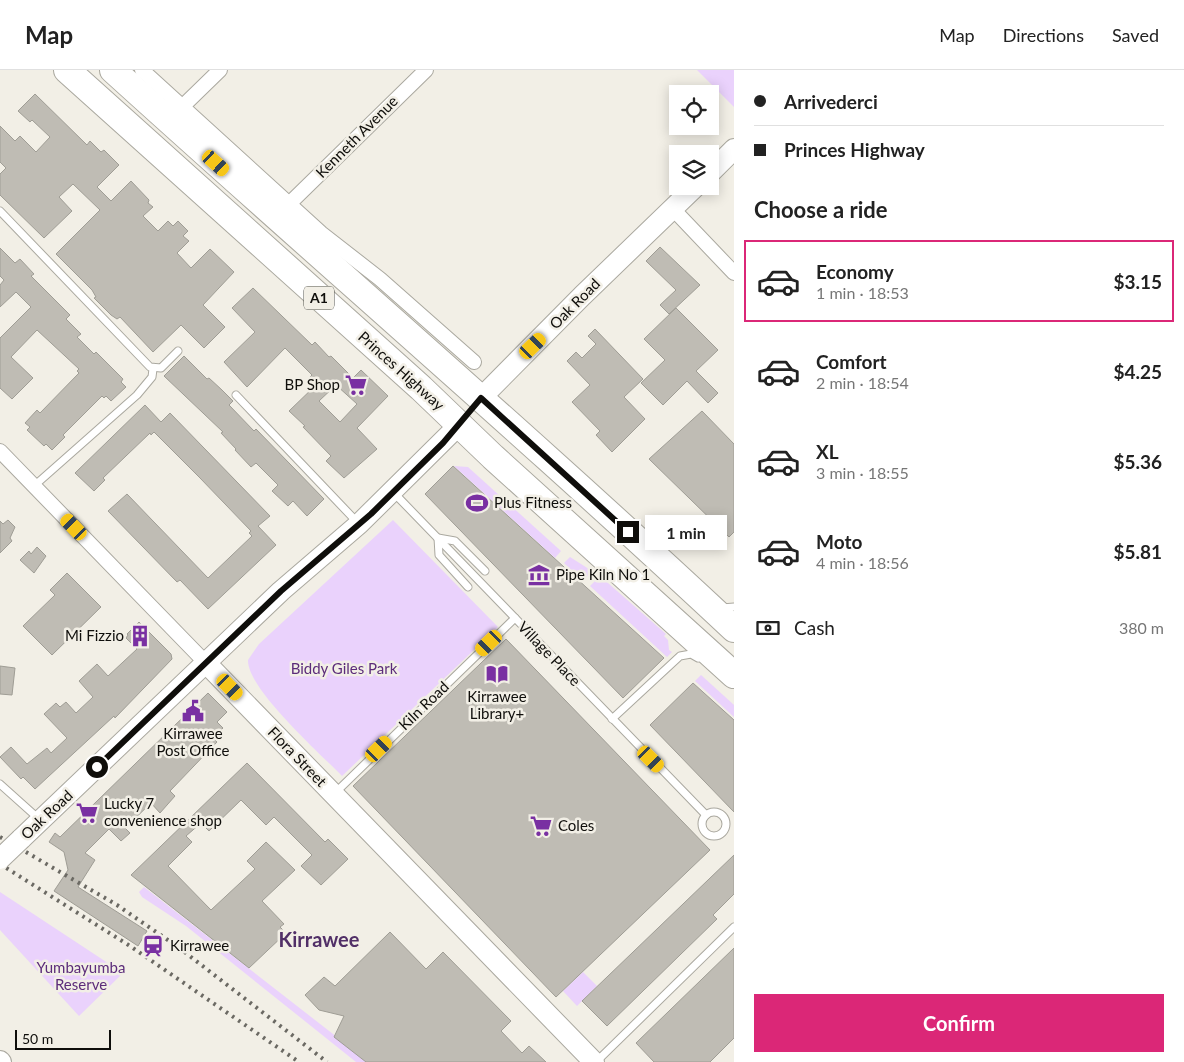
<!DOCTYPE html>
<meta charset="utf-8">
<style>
:root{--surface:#fff;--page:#f2f2f2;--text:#222;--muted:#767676;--line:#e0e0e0;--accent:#db2777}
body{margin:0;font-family:Lato,sans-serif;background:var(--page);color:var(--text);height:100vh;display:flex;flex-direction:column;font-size:19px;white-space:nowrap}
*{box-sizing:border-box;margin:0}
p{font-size:16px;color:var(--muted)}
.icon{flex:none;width:28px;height:28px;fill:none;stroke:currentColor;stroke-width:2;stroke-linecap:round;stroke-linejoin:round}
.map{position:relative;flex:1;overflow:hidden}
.sheet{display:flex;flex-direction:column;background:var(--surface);width:450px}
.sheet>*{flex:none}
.banner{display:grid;align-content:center;height:110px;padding:0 20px;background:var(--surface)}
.fabs{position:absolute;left:669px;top:15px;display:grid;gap:10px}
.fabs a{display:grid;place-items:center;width:50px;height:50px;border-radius:0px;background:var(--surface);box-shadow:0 2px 12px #0003;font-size:25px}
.scale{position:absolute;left:15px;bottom:12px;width:96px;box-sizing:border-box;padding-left:5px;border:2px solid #0f0e0b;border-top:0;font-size:14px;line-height:18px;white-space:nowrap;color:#0f0e0b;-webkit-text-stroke:4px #f2efe6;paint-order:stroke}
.end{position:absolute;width:22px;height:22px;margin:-11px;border:6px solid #0f0e0b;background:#fff;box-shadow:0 0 0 2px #fff}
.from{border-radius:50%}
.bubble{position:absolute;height:35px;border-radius:0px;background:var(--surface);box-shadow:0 2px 12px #0003;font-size:16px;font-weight:700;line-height:35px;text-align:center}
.car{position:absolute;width:15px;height:30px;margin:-15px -8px;border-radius:6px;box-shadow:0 0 4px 1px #0007;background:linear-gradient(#f5c518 24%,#345 0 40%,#f5c518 0 76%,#345 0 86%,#f5c518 0)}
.banner b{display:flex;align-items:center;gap:18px;height:48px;font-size:19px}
.banner b+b{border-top:1px solid var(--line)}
.banner i{width:12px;height:12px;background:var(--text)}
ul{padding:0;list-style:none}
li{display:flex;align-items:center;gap:15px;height:82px;margin:0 10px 8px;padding:0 10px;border:2px solid transparent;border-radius:0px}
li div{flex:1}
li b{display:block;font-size:19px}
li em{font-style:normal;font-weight:700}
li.on{border-color:var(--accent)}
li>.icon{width:45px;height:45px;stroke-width:1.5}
h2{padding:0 20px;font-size:22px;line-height:60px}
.pay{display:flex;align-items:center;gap:12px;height:55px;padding:0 20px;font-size:19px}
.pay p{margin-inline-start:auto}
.primary-button{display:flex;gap:10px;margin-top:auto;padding:10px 20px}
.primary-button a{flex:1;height:58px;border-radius:0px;background:var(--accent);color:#fff;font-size:20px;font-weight:700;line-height:58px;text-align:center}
header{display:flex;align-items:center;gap:30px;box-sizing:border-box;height:70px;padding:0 25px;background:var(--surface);border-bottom:1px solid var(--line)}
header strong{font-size:24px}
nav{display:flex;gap:28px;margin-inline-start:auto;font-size:18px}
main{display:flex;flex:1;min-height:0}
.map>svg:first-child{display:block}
.green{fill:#ead2fc}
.building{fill:#bfbcb4;stroke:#9f9d95;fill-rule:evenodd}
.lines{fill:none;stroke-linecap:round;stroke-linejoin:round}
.lane-casing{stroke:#aaa89f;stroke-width:9}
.street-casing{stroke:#aaa89f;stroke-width:16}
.secondary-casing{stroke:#aaa89f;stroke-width:22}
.highway-casing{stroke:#aaa89f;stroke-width:28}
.lane{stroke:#fff;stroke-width:7}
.street{stroke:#fff;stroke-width:14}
.secondary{stroke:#fff;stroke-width:20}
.highway{stroke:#fff;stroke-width:26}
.rail{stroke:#6b6963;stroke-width:4;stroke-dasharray:2.5 5;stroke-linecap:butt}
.secondary-bridge-casing{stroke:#aaa89f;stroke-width:22;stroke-linecap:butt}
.secondary-bridge{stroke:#fff;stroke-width:20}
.route{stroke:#0f0e0b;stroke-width:6}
.labels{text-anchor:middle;stroke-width:5;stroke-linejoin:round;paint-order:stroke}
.shield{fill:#f2efe6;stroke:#53524d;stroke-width:1}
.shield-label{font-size:14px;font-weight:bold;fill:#0f0e0b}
.street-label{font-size:15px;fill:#0f0e0b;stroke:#f2efe6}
.poi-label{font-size:15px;fill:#0f0e0b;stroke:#f2efe6;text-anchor:start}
.park-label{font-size:15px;fill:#5c2c7a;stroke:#f2efe6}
.district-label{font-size:20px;font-weight:bold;fill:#512f67;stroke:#f2efe6}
</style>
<header>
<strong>Map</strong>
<nav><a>Map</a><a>Directions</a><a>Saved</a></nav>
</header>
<main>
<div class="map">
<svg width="734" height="992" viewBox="0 0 734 992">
<rect width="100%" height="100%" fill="#f2efe6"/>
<g class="green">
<polygon points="697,0 734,0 734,37"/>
<polygon points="454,396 468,397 561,481 555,488"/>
<path d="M393,450L498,557L342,706C321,684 247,619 248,590L259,574Z"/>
<polygon points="570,487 592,501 583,511 564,493"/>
<polygon points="600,506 666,564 664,566 668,570 669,580 672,582 667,587 590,516"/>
<polygon points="701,605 734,635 734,647 695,611"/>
<polygon points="144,817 369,992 356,992 186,856 142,827 139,822"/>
<polygon points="0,822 123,903 79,946 0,860"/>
<polygon points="583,902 597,916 577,936 563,921"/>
</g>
<g class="building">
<polygon points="35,24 87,75 90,71 101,82 104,80 119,95 97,117 111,131 131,111 149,130 148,133 153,137 143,146 158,161 168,151 173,156 178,151 188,161 183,166 189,171 177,183 191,198 210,179 234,202 203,235 225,257 204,278 181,255 153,282 120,247 117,249 111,245 94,228 96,227 92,220 56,184 100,140 73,114 59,127 72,141 44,168 0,125 0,104 6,98 0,92 0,56 15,71 20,66 36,82 50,67 32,50 30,52 18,41"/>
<polygon points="660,177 700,215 669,244 660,235 676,220 646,191"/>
<polygon points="0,178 15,193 20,189 34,204 31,206 70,245 66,249 81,264 77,267 94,284 96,282 123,309 121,312 126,317 111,331 106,326 104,328 102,326 63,365 65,367 52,380 46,374 44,376 27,360 30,357 25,353 37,340 40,343 79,303 77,301 79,299 37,260 11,287 33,308 12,329 0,318 0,268 31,237 16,222 0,237 0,215 4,210 0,206"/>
<path d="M253,218L312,275L315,272L329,287L331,286L353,308L361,300L388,326L357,358L377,379L344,408L326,391L331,386L303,357L305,356L289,341L317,314L310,307L312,305L285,278L247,317L224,292L255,262L232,238ZM336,315L357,334L340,352L319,331Z"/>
<polygon points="676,238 718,280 696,301 718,323 708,333 687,311 663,335 641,313 665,290 644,269"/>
<polygon points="595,259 643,309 624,327 645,349 612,382 596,365 600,361 572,332 590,315 567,291 576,282 582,288 596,274 588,266"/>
<polygon points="184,286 207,309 209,308 222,320 233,331 229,335 254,361 256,359 324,429 307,446 293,431 288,436 272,421 278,415 256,393 251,397 235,380 236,379 221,363 223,362 164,306"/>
<polygon points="145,335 161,352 170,343 270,446 258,456 276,475 208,539 180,510 177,512 108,441 127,424 208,508 252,466 249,463 251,461 200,408 154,362 151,365 150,363 103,408 105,410 94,421 75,403"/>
<polygon points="702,341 734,374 734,462 729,467 649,389"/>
<polygon points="453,396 664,588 623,628 425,424"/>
<polygon points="8,450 15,457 10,468 12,471 0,483 0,451 3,454"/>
<polygon points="37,477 46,486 34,503 20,490 29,481 31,484"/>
<polygon points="67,503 101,537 52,585 23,556 55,525 50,520"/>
<polygon points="139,552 171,584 172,589 115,648 114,646 35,719 23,707 21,709 0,687 11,677 27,694 47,678 51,683 67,668 44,644 56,633 60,637 66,632 76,643 93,627 79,611 97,594 108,606 137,579 126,568 128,565 127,564"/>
<polygon points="506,569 710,780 556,927 353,716"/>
<polygon points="0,596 15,598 12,625 0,624"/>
<polygon points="693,613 734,650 734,742 650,655"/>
<polygon points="208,623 227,642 217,652 223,658 213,668 217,672 170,721 175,726 160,743 151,733 125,758 130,763 121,771 109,759 85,783 95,790 78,817 147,861 138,876 54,821 68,800 64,782 49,772 55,763 60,767"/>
<polygon points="247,693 325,772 328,769 348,789 321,815 301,796 312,785 274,747 266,755 241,730 209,761 201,753 186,766 192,772 168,796 211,840 255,799 247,791 266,772 295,800 262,831 284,854 280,857 286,863 249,898 131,805"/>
<polygon points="734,785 734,824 713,845 717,849 607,956 582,931"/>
<polygon points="390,862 426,899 443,882 511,951 501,961 522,983 529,976 546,992 366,992 334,967 344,946 319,940 305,925 324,907 335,916"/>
<polygon points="734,878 734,968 710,992 654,992 636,973"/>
</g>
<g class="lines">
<g class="lane-casing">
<g id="lane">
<polyline points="0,141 150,297 161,298 178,281"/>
<polyline points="236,325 357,452"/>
<polyline points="34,416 137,325 152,307 153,299"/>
<polyline points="393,422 706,745"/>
<polyline points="468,517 439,485 438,468 455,471 485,501"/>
<polyline points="722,538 734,537"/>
<polyline points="612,649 680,586 691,584 698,588"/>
<polyline points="0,714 39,749"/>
<polyline points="334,724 515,548"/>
<circle cx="714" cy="754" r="12"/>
<polyline points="596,992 734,857"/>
</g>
</g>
<g class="street-casing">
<g id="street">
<polyline points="142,0 321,163 380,209 474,292"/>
<polyline points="183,36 220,0"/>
<polyline points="289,134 426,0"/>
<polyline points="673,139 734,203"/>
<polyline points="0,381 205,592"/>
</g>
</g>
<g class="secondary-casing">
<g id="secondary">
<polyline points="710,103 734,79"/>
<polyline points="481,328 582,226 696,116"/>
<polyline points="205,592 594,992"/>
<polyline points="21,769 281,521 359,454 460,354"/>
<polyline points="0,991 1,992"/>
</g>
</g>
<g class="highway-casing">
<g id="highway">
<polyline points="67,0 421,318 493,387 734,605"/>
<path d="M113,0C319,187 531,369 734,559"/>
</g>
</g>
<use href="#lane" class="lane"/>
<use href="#street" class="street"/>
<use href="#secondary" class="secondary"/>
<use href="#highway" class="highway"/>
<g class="rail">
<polyline points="0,767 117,835 178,877 327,992"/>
<polyline points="0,794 130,876 299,992"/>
</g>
<g class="secondary-bridge-casing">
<polyline id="secondary-bridge" points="0,789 21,769"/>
</g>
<use href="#secondary-bridge" class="secondary-bridge"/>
</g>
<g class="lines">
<polyline class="route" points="97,697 281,521 371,444 443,373 481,328 628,462"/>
</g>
<defs>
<g id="supermarket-bare" transform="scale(1.725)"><path d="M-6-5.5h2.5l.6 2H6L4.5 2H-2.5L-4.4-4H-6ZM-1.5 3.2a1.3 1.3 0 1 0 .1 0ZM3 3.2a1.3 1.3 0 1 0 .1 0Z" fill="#7930a2" stroke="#f2efe6" stroke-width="2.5" paint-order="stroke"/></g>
<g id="stadium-bare" transform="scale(1.725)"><path d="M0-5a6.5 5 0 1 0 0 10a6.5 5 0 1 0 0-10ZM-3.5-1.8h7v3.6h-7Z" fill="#7930a2" stroke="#f2efe6" stroke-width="2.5" paint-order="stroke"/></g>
<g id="museum-bare" transform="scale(1.725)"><path d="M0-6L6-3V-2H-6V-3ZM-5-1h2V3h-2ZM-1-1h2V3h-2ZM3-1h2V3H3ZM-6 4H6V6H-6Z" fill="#7930a2" stroke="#f2efe6" stroke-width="2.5" paint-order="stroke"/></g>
<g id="building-bare" transform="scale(1.725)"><path d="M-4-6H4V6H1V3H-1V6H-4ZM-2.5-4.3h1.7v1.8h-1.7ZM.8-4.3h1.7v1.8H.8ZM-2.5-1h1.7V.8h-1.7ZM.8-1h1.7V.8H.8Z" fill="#7930a2" stroke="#f2efe6" stroke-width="2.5" paint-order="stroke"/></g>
<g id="library-bare" transform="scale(1.725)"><path d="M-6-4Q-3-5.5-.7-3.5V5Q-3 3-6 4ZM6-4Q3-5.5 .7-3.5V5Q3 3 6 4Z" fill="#7930a2" stroke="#f2efe6" stroke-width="2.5" paint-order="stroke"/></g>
<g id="civic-bare" transform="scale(1.725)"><path d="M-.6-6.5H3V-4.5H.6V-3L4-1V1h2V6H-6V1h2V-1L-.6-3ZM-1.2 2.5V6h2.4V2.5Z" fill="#7930a2" stroke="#f2efe6" stroke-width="2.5" paint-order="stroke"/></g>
<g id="station-bare" transform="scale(1.725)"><path d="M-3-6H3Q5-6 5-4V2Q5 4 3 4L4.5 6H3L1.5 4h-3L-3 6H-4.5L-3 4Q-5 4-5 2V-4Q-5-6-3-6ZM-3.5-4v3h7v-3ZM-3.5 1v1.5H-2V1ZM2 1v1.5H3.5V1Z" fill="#7930a2" stroke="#f2efe6" stroke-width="2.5" paint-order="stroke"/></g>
</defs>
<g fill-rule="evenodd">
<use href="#supermarket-bare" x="356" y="315"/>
<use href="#stadium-bare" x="477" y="433"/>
<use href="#museum-bare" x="539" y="505"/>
<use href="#building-bare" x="140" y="566"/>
<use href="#library-bare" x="497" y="604"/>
<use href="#civic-bare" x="193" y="641"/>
<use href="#supermarket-bare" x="87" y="743"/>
<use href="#supermarket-bare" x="541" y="756"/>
<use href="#station-bare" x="153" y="876"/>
</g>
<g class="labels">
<rect class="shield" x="304" y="216.5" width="30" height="23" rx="4"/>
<g class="shield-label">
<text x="319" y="233">A1</text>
</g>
<g class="street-label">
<text transform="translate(357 67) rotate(-45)" y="5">Kenneth Avenue</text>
<text transform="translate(575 234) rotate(-45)" y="5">Oak Road</text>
<text transform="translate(401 301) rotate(42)" y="5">Princes Highway</text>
<text transform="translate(549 584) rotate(46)" y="5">Village Place</text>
<text transform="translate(424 636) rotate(-44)" y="5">Kiln Road</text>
<text transform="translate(297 687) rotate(46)" y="5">Flora Street</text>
<text transform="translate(47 745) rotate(-43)" y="5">Oak Road</text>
</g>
<g class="poi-label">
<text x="340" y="320" text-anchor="end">BP Shop</text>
<text x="494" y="438">Plus Fitness</text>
<text x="556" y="510">Pipe Kiln No 1</text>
<text x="124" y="571" text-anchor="end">Mi Fizzio</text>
<text x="497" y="632" text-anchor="middle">Kirrawee<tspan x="497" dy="17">Library+</tspan></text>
<text x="193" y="669" text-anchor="middle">Kirrawee<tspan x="193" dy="17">Post Office</tspan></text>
<text x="104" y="739">Lucky 7<tspan x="104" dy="17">convenience shop</tspan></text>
<text x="558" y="761">Coles</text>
<text x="170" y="881">Kirrawee</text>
</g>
<g class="park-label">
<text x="344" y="604">Biddy Giles Park</text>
<text x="81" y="903">Yumbayumba<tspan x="81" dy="17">Reserve</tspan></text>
</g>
<g class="district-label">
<text x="319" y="877">Kirrawee</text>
</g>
</g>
</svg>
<div class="fabs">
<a><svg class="icon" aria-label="locate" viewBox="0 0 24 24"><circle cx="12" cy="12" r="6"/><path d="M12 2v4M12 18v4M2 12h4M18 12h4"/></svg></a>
<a><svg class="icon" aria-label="layers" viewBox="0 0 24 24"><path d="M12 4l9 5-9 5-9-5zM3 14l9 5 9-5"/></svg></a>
</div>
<div class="scale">50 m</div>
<i class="end from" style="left:97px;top:697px"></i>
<i class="end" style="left:628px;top:462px"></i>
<div class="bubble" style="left:645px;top:445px;width:82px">1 min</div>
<i class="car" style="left:216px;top:93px;rotate:132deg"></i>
<i class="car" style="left:533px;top:276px;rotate:46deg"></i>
<i class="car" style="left:74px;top:457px;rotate:316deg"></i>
<i class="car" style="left:489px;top:573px;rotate:226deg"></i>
<i class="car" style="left:230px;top:617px;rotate:136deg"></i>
<i class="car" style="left:379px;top:679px;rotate:46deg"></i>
<i class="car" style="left:651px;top:689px;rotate:135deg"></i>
</div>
<section class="sheet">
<div class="banner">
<b><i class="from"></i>Arrivederci</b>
<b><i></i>Princes Highway</b>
</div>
<h2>Choose a ride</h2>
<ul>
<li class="on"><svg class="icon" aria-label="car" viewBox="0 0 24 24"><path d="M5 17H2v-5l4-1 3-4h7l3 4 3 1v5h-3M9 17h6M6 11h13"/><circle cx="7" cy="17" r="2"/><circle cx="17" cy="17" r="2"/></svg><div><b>Economy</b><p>1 min · 18:53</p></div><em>$3.15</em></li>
<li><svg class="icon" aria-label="car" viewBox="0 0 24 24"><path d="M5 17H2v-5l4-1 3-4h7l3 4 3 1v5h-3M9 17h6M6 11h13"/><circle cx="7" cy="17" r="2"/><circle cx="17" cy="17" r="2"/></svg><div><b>Comfort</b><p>2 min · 18:54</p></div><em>$4.25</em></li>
<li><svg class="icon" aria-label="car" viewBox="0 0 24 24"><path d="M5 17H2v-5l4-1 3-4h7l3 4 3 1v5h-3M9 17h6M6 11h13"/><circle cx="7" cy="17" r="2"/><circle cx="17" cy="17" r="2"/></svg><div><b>XL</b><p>3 min · 18:55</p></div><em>$5.36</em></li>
<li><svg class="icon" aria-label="car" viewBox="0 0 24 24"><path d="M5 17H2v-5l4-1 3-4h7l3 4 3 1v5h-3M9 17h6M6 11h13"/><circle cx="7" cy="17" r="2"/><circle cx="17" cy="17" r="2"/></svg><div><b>Moto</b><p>4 min · 18:56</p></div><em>$5.81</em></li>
</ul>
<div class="pay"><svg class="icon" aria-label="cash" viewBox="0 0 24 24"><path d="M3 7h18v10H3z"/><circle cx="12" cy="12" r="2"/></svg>Cash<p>380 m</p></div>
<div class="primary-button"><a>Confirm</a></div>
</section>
</main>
